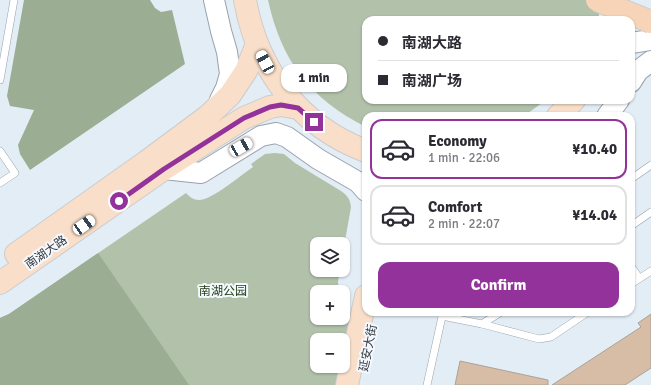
<!DOCTYPE html>
<meta charset="utf-8">
<style>
:root{--surface:#fff;--page:#f7f7f7;--text:#2b2b33;--muted:#7c7c81;--line:#e1e1e2;--accent:#93329a}
body{margin:0;font-family:Signika,"Noto Sans SC",sans-serif;background:var(--page);color:var(--text);height:100vh;display:flex;flex-direction:column;font-size:15px;white-space:nowrap}
*{box-sizing:border-box;margin:0}
p{font-size:13px;color:var(--muted)}
.icon{flex:none;width:22px;height:22px;fill:none;stroke:currentColor;stroke-width:2;stroke-linecap:round;stroke-linejoin:round}
.map{position:relative;flex:1;overflow:hidden}
.panel{position:absolute;left:362px;top:112px;width:273px;height:204px;display:flex;flex-direction:column;background:var(--surface);border-radius:12px;box-shadow:0 1px 3px #0004}
.panel>*{flex:none}
.banner{position:absolute;left:362px;top:16px;width:273px;height:88px;border-radius:12px;box-shadow:0 1px 3px #0004;display:grid;align-content:center;height:88px;padding:0 16px;background:var(--surface)}
.controls{position:absolute;left:310px;top:237px;display:grid;gap:8px}
.controls a{display:grid;place-items:center;width:40px;height:40px;border-radius:8px;background:var(--surface);box-shadow:0 1px 3px #0004;font-size:20px}
.end{position:absolute;width:18px;height:18px;margin:-9px;border:5px solid #93329a;background:#fff;box-shadow:0 0 0 2px #fff}
.from{border-radius:50%}
.bubble{position:absolute;height:28px;border-radius:12px;background:var(--surface);box-shadow:0 1px 3px #0004;font-size:13px;font-weight:700;line-height:28px;text-align:center}
.car{position:absolute;width:12px;height:24px;margin:-12px -6px;border-radius:5px;box-shadow:0 0 3px 1px #0007;background:linear-gradient(#fff 24%,#345 0 40%,#fff 0 76%,#345 0 86%,#fff 0)}
.banner b{display:flex;align-items:center;gap:14px;height:38px;font-size:15px}
.banner b+b{border-top:1px solid var(--line)}
.banner i{width:10px;height:10px;background:var(--text)}
ul{padding:7px 0 0;list-style:none}
li{display:flex;align-items:center;gap:12px;height:60px;margin:0 8px 6px;padding:0 8px;border:2px solid var(--line);border-radius:12px}
li div{flex:1}
li b{display:block;font-size:15px}
li em{font-style:normal;font-weight:700}
li.current{border-color:var(--accent)}
li>.icon{width:36px;height:36px;stroke-width:1.5}
.primary-button{display:flex;gap:8px;margin-top:auto;padding:8px 16px}
.primary-button a{flex:1;height:46px;border-radius:12px;background:var(--accent);color:#fff;font-size:16px;font-weight:700;line-height:46px;text-align:center}
.map>svg:first-child{display:block}
.green{fill:#b1c1aa}
.forest{fill:#9bae93}
.building{fill:#d7bda5;stroke:#aba29a}
.lines{fill:none;stroke-linecap:round;stroke-linejoin:round}
.service-casing{stroke:#99a2ab;stroke-width:8}
.secondary-casing{stroke:#99a2ab;stroke-width:22}
.primary-casing{stroke:#cbcccd;stroke-width:24}
.service{stroke:#fff;stroke-width:7}
.secondary{stroke:#fff;stroke-width:20}
.primary{stroke:#f9dfc9;stroke-width:22}
.trunk-bridge-casing{stroke:#cbcccd;stroke-width:24;stroke-linecap:butt}
.trunk-bridge{stroke:#f7d4b7;stroke-width:22}
.route{stroke:#93329a;stroke-width:5}
.labels{text-anchor:middle;stroke-width:4;stroke-linejoin:round;paint-order:stroke}
.street-label{font-size:12px;fill:#383c3f;stroke:#f4f9ff}
.park-label{font-size:12px;fill:#254017;stroke:#f4f9ff}
</style>
<div class="map">
<svg width="651" height="385" viewBox="0 0 651 385">
<rect width="100%" height="100%" fill="#e3edf6"/>
<g class="green">
<path d="M268,0H602L598,20H366V100H546L524,116H366V127C310,99 281,60 268,0Z"/>
<path d="M275,153L284,154L295,163L341,191C348,196 350,199 351,207L343,252V244H317V270H340L338,282L339,292H317V318H343V301L350,318L343,353V340H317V366H340L337,385H0V318L9,314L186,193C190,197 193,200 199,200C212,200 241,175 253,167L251,164L265,154Z"/>
</g>
<g class="forest">
<polygon points="24,0 150,0 155,8 161,12 172,10 185,64 30,170 20,154 18,145 34,110 10,106 7,96"/>
<polygon points="98,253 189,385 0,385 0,318 9,314"/>
</g>
<g class="building">
<polygon points="651,314 651,368 625,385 552,385 641,327 638,323"/>
<polygon points="460,361 548,380 548,385 455,385"/>
</g>
<g class="lines">
<g class="service-casing">
<g id="service">
<polyline points="0,80 14,0"/>
<polyline points="0,151 15,173 0,183"/>
<polyline points="631,179 651,165"/>
<polyline points="631,226 651,212"/>
<polyline points="631,266 639,278"/>
<polyline points="631,284 651,271"/>
<polyline points="442,316 482,324 501,312"/>
<polyline points="482,324 539,339 551,337 588,312"/>
<polyline points="427,385 443,312"/>
</g>
</g>
<g class="secondary-casing">
<g id="secondary">
<polyline points="214,0 221,31 227,52 230,74 226,88 220,100"/>
<polyline points="631,43 651,40"/>
<polyline points="631,82 638,71 651,61"/>
<polyline points="607,116 619,100"/>
<polyline points="164,169 201,173 261,136 276,133 287,137 318,159 358,182 366,191"/>
</g>
</g>
<g class="primary-casing">
<g id="primary">
<path d="M245,0C257,69 299,126 366,151"/>
<polyline points="558,116 574,100"/>
<polyline points="16,254 146,162 208,116 230,95 246,71 257,44"/>
<polyline points="0,283 164,169 244,118 270,107 281,105 298,108"/>
<polyline points="347,385 366,296"/>
</g>
</g>
<use href="#service" class="service"/>
<use href="#secondary" class="secondary"/>
<use href="#primary" class="primary"/>
<g class="trunk-bridge-casing">
<polyline id="trunk-bridge" points="597,0 651,22"/>
</g>
<use href="#trunk-bridge" class="trunk-bridge"/>
</g>
<g class="lines">
<polyline class="route" points="119,201 164,169 244,118 270,107 281,105 298,108 314,122"/>
</g>
<g class="labels">
<g class="street-label">
<text transform="translate(46 252) rotate(-35)" y="4">南湖大路</text>
<text transform="translate(368 348) rotate(-79)" y="4">延安大街</text>
</g>
<g class="park-label">
<text x="223" y="295">南湖公园</text>
</g>
</g>
</svg>
<div class="controls">
<a><svg class="icon" aria-label="layers" viewBox="0 0 24 24"><path d="M12 4l9 5-9 5-9-5zM3 14l9 5 9-5"/></svg></a>
<a>+</a>
<a>−</a>
</div>
<i class="end from" style="left:119px;top:201px"></i>
<i class="end" style="left:314px;top:122px"></i>
<div class="bubble" style="left:281px;top:64px;width:66px">1 min</div>
<i class="car" style="left:265px;top:62px;rotate:332deg"></i>
<i class="car" style="left:241px;top:147px;rotate:60deg"></i>
<i class="car" style="left:84px;top:225px;rotate:55deg"></i>
<div class="banner">
<b><i class="from"></i>南湖大路</b>
<b><i></i>南湖广场</b>
</div>
<section class="panel">
<ul>
<li class="current"><svg class="icon" aria-label="car" viewBox="0 0 24 24"><path d="M5 17H2v-5l4-1 3-4h7l3 4 3 1v5h-3M9 17h6M6 11h13"/><circle cx="7" cy="17" r="2"/><circle cx="17" cy="17" r="2"/></svg><div><b>Economy</b><p>1 min · 22:06</p></div><em>¥10.40</em></li>
<li><svg class="icon" aria-label="car" viewBox="0 0 24 24"><path d="M5 17H2v-5l4-1 3-4h7l3 4 3 1v5h-3M9 17h6M6 11h13"/><circle cx="7" cy="17" r="2"/><circle cx="17" cy="17" r="2"/></svg><div><b>Comfort</b><p>2 min · 22:07</p></div><em>¥14.04</em></li>
</ul>
<div class="primary-button"><a>Confirm</a></div>
</section>
</div>
